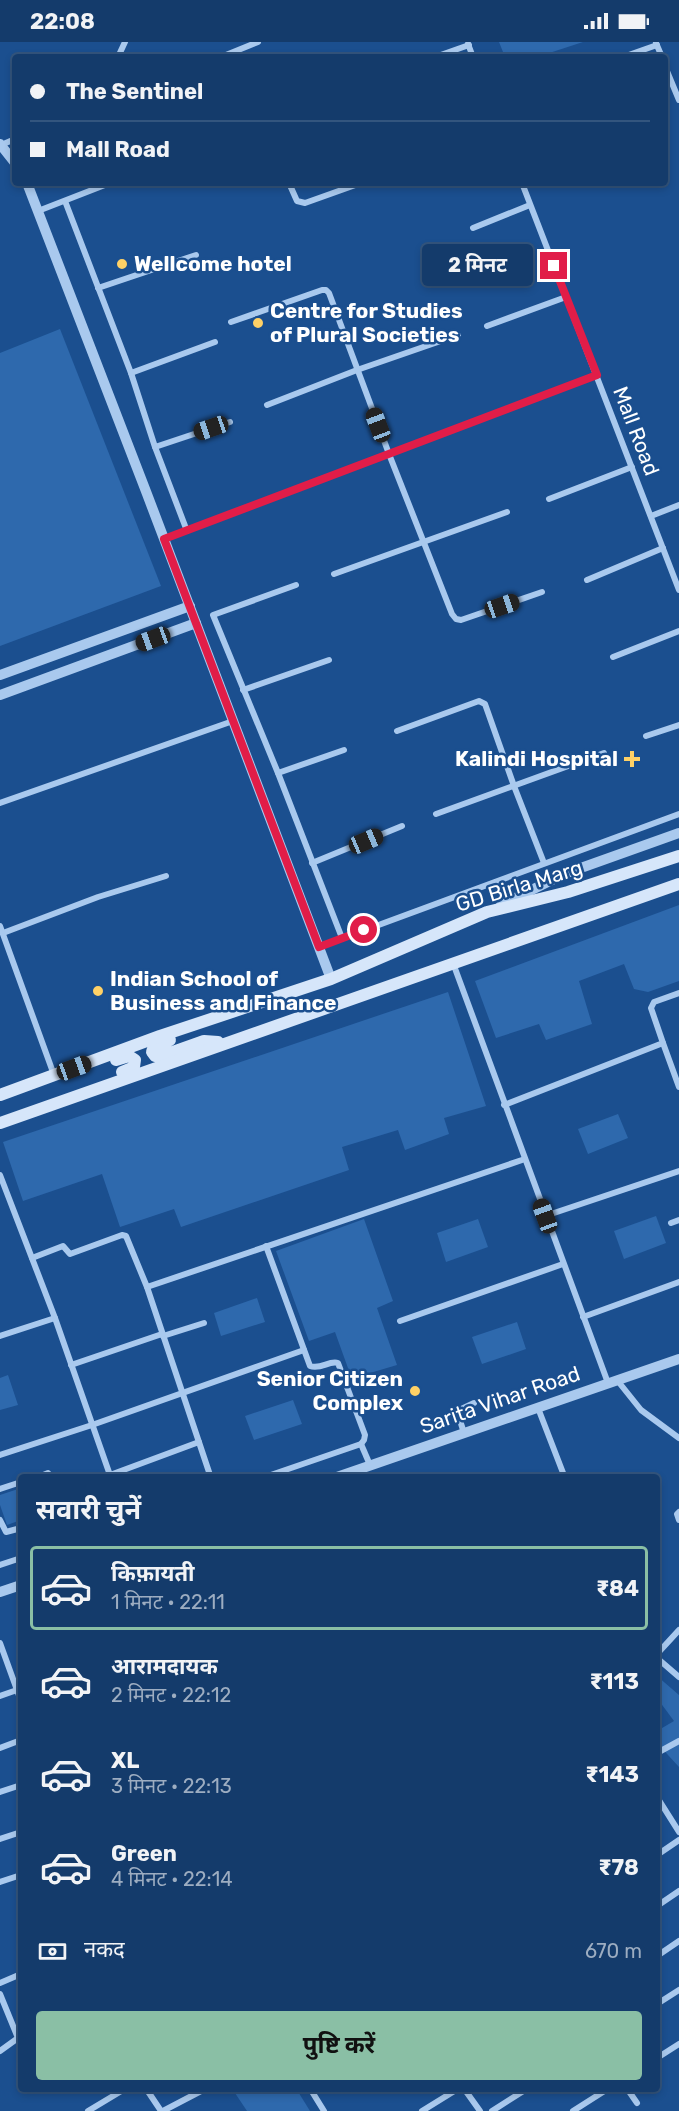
<!DOCTYPE html>
<html lang="hi">
<meta charset="utf-8">
<style>
:root{--surface:#143b6b;--page:#1d4271;--text:#f1f3f6;--muted:#9dadc1;--line:#33557e;--accent:#8abfa5}
body{margin:0;font-family:Rubik,"Noto Sans Devanagari",sans-serif;background:var(--page);color:var(--text);height:100vh;display:flex;flex-direction:column;font-size:22px;white-space:nowrap}
*{box-sizing:border-box;margin:0}
p{font-size:20px;color:var(--muted)}
.icon{flex:none;width:33px;height:33px;fill:none;stroke:currentColor;stroke-width:2;stroke-linecap:round;stroke-linejoin:round}
.map{position:relative;flex:1;overflow:hidden}
.details{position:absolute;left:18px;top:1432px;width:642px;height:618px;display:flex;flex-direction:column;background:var(--surface);border-radius:6px;box-shadow:0 3px 9px #0003,0 0 0 2px var(--line)}
.details>*{flex:none}
.hud{position:absolute;left:12px;top:12px;width:656px;height:132px;border-radius:6px;box-shadow:0 3px 9px #0003,0 0 0 2px var(--line);display:grid;align-content:center;height:132px;padding:0 18px;background:var(--surface)}
.end{position:absolute;width:27px;height:27px;margin:-14px;border:8px solid #e11d48;background:#fff;box-shadow:0 0 0 3px #fff}
.from{border-radius:50%}
.bubble{position:absolute;height:42px;border-radius:6px;background:var(--surface);box-shadow:0 3px 9px #0003,0 0 0 2px var(--line);font-size:20px;font-weight:700;line-height:42px;text-align:center}
.car{position:absolute;width:18px;height:36px;margin:-18px -9px;border-radius:8px;box-shadow:0 0 4px 2px #0007;background:linear-gradient(#222 24%,#8ab4d8 0 40%,#222 0 76%,#8ab4d8 0 86%,#222 0)}
.hud b{display:flex;align-items:center;gap:21px;height:57px;font-size:22px}
.hud b+b{border-top:2px solid var(--line)}
.hud i{width:15px;height:15px;background:var(--text)}
ul{padding:0;list-style:none}
li{display:flex;align-items:center;gap:18px;height:84px;margin:0 12px 9px;padding:0 6px;border:3px solid transparent;border-radius:6px}
li div{flex:1}
li b{display:block;font-size:22px}
li em{font-style:normal;font-weight:700}
li.selected{border-color:var(--accent)}
li>.icon{width:54px;height:54px;stroke-width:1.5}
h2{padding:0 18px;font-size:27px;line-height:72px}
.pay{display:flex;align-items:center;gap:15px;height:66px;padding:0 18px;font-size:22px}
.pay p{margin-inline-start:auto}
.primary-button{display:flex;gap:12px;margin-top:auto;padding:12px 18px}
.primary-button a{flex:1;height:69px;border-radius:6px;background:var(--accent);color:#111;font-size:24px;font-weight:700;line-height:69px;text-align:center}
.status{display:flex;justify-content:space-between;align-items:center;height:42px;padding:0 30px;background:var(--surface);direction:ltr}
.status svg{height:16px;fill:currentColor}
.map>svg:first-child{display:block}
.green{fill:#2e69ad}
.lines{fill:none;stroke-linecap:round;stroke-linejoin:round}
.minor{stroke:#a9c9ee;stroke-width:6}
.tertiary{stroke:#a9c9ee;stroke-width:10}
.secondary{stroke:#d6e6fa;stroke-width:12}
.route{stroke:#e11d48;stroke-width:8}
.poi-dot{fill:#ffd166;stroke:#1b4f8f;stroke-width:2}
.labels{text-anchor:middle;stroke-width:5;stroke-linejoin:round;paint-order:stroke}
.poi-label{font-size:21px;font-weight:bold;fill:#fff;stroke:#1b4f8f;text-anchor:start}
.street-label{font-size:21px;fill:#fff;stroke:#1b4f8f}
</style>
<div class="status"><b>22:08</b><svg viewBox="0 0 49 12"><path d="M0 12V9h3v3zM5 12V6h3v6zM10 12V3h3v9zM15 12V0h3v12zM26 1h20v11H26zM47 4h2v5h-2z"/></svg></div>
<div class="map">
<svg width="679" height="2069" viewBox="0 0 679 2069">
<rect width="100%" height="100%" fill="#1b4f8f"/>
<g class="green">
<polygon points="499,0 583,0 537,15 505,15"/>
<polygon points="60,287 161,544 0,604 0,311"/>
<polygon points="679,863 679,939 648,950 634,947 624,922 579,939 592,982 546,998 539,982 496,996 475,939"/>
<polygon points="448,950 486,1064 444,1076 449,1092 405,1108 398,1088 342,1105 349,1128 181,1185 174,1167 120,1185 102,1132 23,1159 3,1100"/>
<polygon points="618,1072 628,1096 588,1112 578,1087"/>
<polygon points="656,1174 666,1201 624,1217 614,1189"/>
<polygon points="364,1177 393,1259 377,1266 397,1323 370,1331 353,1340 335,1290 309,1299 276,1209"/>
<polygon points="478,1177 488,1205 446,1220 437,1191"/>
<polygon points="257,1256 265,1280 221,1294 214,1271"/>
<polygon points="517,1280 526,1307 482,1322 472,1295"/>
<polygon points="8,1333 18,1363 0,1368 0,1336"/>
<polygon points="293,1358 302,1382 254,1398 245,1374"/>
<polygon points="21,1446 21,1478 7,1483 0,1463 0,1453"/>
<polygon points="657,1634 679,1653 679,1725 657,1701 657,1689 674,1679 657,1656"/>
<polygon points="233,2048 297,2048 310,2069 247,2069"/>
</g>
<g class="lines">
<g class="minor">
<polyline points="656,1 662,15"/>
<polyline points="468,2 473,15"/>
<polyline points="118,15 125,0"/>
<polyline points="221,15 258,0"/>
<polyline points="435,15 469,3"/>
<polyline points="623,15 657,3"/>
<polyline points="664,22 679,58"/>
<polyline points="1,103 15,97"/>
<polyline points="289,141 297,159 305,161 361,141"/>
<polyline points="522,141 679,548"/>
<polyline points="65,159 131,331 155,405 187,489"/>
<polyline points="38,169 110,141"/>
<polyline points="473,186 530,163"/>
<polyline points="98,246 196,213"/>
<polyline points="231,280 322,248 326,248 329,251 389,412 452,572 456,577 461,578 542,550"/>
<polyline points="487,284 566,255"/>
<polyline points="131,331 215,300"/>
<polyline points="267,363 357,328 458,293"/>
<polyline points="155,405 230,380"/>
<polyline points="549,457 632,425"/>
<polyline points="651,474 679,463"/>
<polyline points="164,497 597,333"/>
<polyline points="334,532 507,470"/>
<polyline points="587,538 663,506"/>
<polyline points="296,543 213,573 278,731 342,896"/>
<polyline points="613,615 679,589"/>
<polyline points="243,648 329,618"/>
<polyline points="397,689 479,659 485,662 514,744 544,821"/>
<polyline points="646,694 679,683"/>
<polyline points="278,731 344,708"/>
<polyline points="0,761 233,679"/>
<polyline points="436,772 604,711"/>
<polyline points="312,821 402,784"/>
<polyline points="0,884 54,1033"/>
<polyline points="3,891 98,855 166,834"/>
<polyline points="319,905 679,772"/>
<polyline points="453,921 608,1341"/>
<polyline points="663,1001 679,1045"/>
<polyline points="504,1063 663,1001 651,966 654,960 679,951"/>
<polyline points="0,1133 55,1276 111,1436"/>
<polyline points="545,1174 679,1129"/>
<polyline points="671,1181 679,1178"/>
<polyline points="32,1216 63,1204 70,1212 122,1193 126,1194 147,1245 211,1436"/>
<polyline points="147,1245 525,1117"/>
<polyline points="583,1275 679,1240"/>
<polyline points="400,1279 563,1222"/>
<polyline points="0,1294 55,1276"/>
<polyline points="163,1294 204,1281"/>
<polyline points="71,1323 162,1292"/>
<polyline points="617,1338 641,1368 679,1396"/>
<polyline points="538,1366 565,1436"/>
<polyline points="464,1391 457,1369 474,1361"/>
<polyline points="361,1402 370,1423"/>
<polyline points="0,1413 92,1383 304,1308"/>
<polyline points="110,1433 199,1400"/>
<polyline points="36,1436 48,1431 53,1436"/>
<polyline points="89,1436 90,1435"/>
<path d="M262,1436L361,1402L364,1398L365,1393L338,1321C329,1318 321,1328 310,1324L266,1204"/>
<polyline points="0,1447 21,1440"/>
<polyline points="679,1470 677,1472 679,1478"/>
<polyline points="0,1478 6,1490 21,1486"/>
<polyline points="0,1523 21,1516"/>
<polyline points="0,1601 21,1659"/>
<polyline points="657,1612 679,1588"/>
<polyline points="657,1616 679,1635"/>
<polyline points="0,1654 17,1648"/>
<polyline points="0,1706 21,1698"/>
<polyline points="657,1711 679,1699"/>
<polyline points="0,1750 21,1743"/>
<polyline points="657,1755 679,1790"/>
<polyline points="0,1797 21,1790"/>
<polyline points="657,1813 679,1798"/>
<polyline points="0,1840 21,1833"/>
<polyline points="657,1864 679,1849"/>
<polyline points="657,1914 679,1899"/>
<polyline points="0,1941 21,1932"/>
<polyline points="0,1952 18,1996 0,2009"/>
<polyline points="657,1962 679,1948"/>
<polyline points="657,2016 679,2002"/>
<polyline points="147,2048 161,2069"/>
<polyline points="311,2048 324,2069"/>
<polyline points="465,2048 480,2069"/>
<polyline points="628,2048 637,2061"/>
<polyline points="88,2069 123,2048"/>
<polyline points="163,2069 203,2048"/>
<polyline points="422,2069 456,2048"/>
<polyline points="492,2069 525,2048"/>
<polyline points="573,2069 606,2048"/>
</g>
<g class="tertiary">
<polyline points="0,102 15,121"/>
<polyline points="27,141 147,452 331,937"/>
<polyline points="0,633 190,564"/>
<polyline points="0,653 196,581"/>
<polyline points="501,863 564,832 679,791"/>
<polyline points="334,1436 679,1317"/>
<polyline points="0,1550 21,1543"/>
</g>
<g class="secondary">
<polyline points="170,998 153,1007 152,1010 155,1014 159,1015 204,999 218,1000"/>
<polyline points="116,1018 129,1014 135,1018 134,1025 122,1030"/>
<polyline points="0,1053 160,994 331,937 487,870 568,850 679,814"/>
<polyline points="0,1081 679,842"/>
</g>
</g>
<g class="lines">
<polyline class="route" points="364,888 319,905 164,497 597,333 554,224"/>
</g>
<g class="poi-dot">
<circle cx="122" cy="222" r="6"/>
<circle cx="258" cy="281" r="6"/>
<path d="M629 708h6v6h6v6h-6v6h-6v-6h-6v-6h6z"/>
<circle cx="98" cy="949" r="6"/>
<circle cx="415" cy="1349" r="6"/>
</g>
<g class="labels">
<g class="poi-label">
<text x="134" y="229">Wellcome hotel</text>
<text x="270" y="276">Centre for Studies<tspan x="270" dy="24">of Plural Societies</tspan></text>
<text x="618" y="724" text-anchor="end">Kalindi Hospital</text>
<text x="110" y="944">Indian School of<tspan x="110" dy="24">Business and Finance</tspan></text>
<text x="403" y="1344" text-anchor="end">Senior Citizen<tspan x="403" dy="24">Complex</tspan></text>
</g>
<g class="street-label">
<text transform="translate(636 389) rotate(69)" y="7">Mall Road</text>
<text transform="translate(519 844) rotate(-17)" y="7">GD Birla Marg</text>
<text transform="translate(500 1358) rotate(-19)" y="7">Sarita Vihar Road</text>
</g>
</g>
</svg>
<i class="end from" style="left:364px;top:888px"></i>
<i class="end" style="left:554px;top:224px"></i>
<div class="bubble" style="left:422px;top:202px;width:111px">2 मिनट</div>
<i class="car" style="left:378px;top:383px;rotate:339deg"></i>
<i class="car" style="left:211px;top:386px;rotate:251deg"></i>
<i class="car" style="left:502px;top:564px;rotate:71deg"></i>
<i class="car" style="left:153px;top:597px;rotate:250deg"></i>
<i class="car" style="left:366px;top:799px;rotate:67deg"></i>
<i class="car" style="left:74px;top:1026px;rotate:70deg"></i>
<i class="car" style="left:545px;top:1174px;rotate:340deg"></i>
<div class="hud">
<b><i class="from"></i>The Sentinel</b>
<b><i></i>Mall Road</b>
</div>
<section class="details">
<h2>सवारी चुनें</h2>
<ul>
<li class="selected"><svg class="icon" aria-label="car" viewBox="0 0 24 24"><path d="M5 17H2v-5l4-1 3-4h7l3 4 3 1v5h-3M9 17h6M6 11h13"/><circle cx="7" cy="17" r="2"/><circle cx="17" cy="17" r="2"/></svg><div><b>किफ़ायती</b><p>1 मिनट · 22:11</p></div><em>₹84</em></li>
<li><svg class="icon" aria-label="car" viewBox="0 0 24 24"><path d="M5 17H2v-5l4-1 3-4h7l3 4 3 1v5h-3M9 17h6M6 11h13"/><circle cx="7" cy="17" r="2"/><circle cx="17" cy="17" r="2"/></svg><div><b>आरामदायक</b><p>2 मिनट · 22:12</p></div><em>₹113</em></li>
<li><svg class="icon" aria-label="car" viewBox="0 0 24 24"><path d="M5 17H2v-5l4-1 3-4h7l3 4 3 1v5h-3M9 17h6M6 11h13"/><circle cx="7" cy="17" r="2"/><circle cx="17" cy="17" r="2"/></svg><div><b>XL</b><p>3 मिनट · 22:13</p></div><em>₹143</em></li>
<li><svg class="icon" aria-label="car" viewBox="0 0 24 24"><path d="M5 17H2v-5l4-1 3-4h7l3 4 3 1v5h-3M9 17h6M6 11h13"/><circle cx="7" cy="17" r="2"/><circle cx="17" cy="17" r="2"/></svg><div><b>Green</b><p>4 मिनट · 22:14</p></div><em>₹78</em></li>
</ul>
<div class="pay"><svg class="icon" aria-label="cash" viewBox="0 0 24 24"><path d="M3 7h18v10H3z"/><circle cx="12" cy="12" r="2"/></svg>नकद<p>670 m</p></div>
<div class="primary-button"><a>पुष्टि करें</a></div>
</section>
</div>
